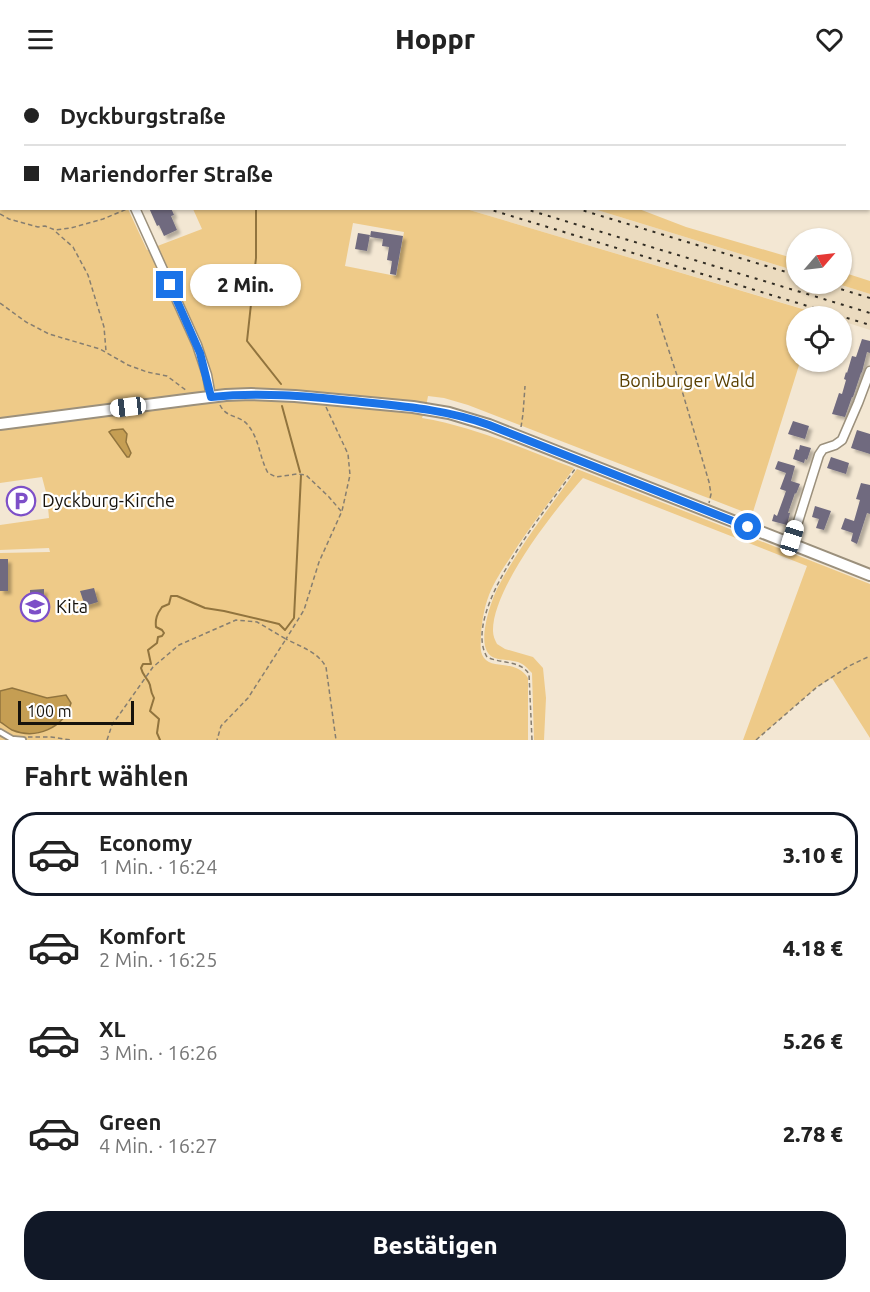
<!DOCTYPE html>
<html lang="de">
<meta charset="utf-8">
<style>
:root{--surface:#fff;--page:#f2f2f2;--text:#222;--muted:#767676;--line:#e0e0e0;--accent:#111827}
body{margin:0;font-family:Ubuntu,sans-serif;background:var(--page);color:var(--text);height:100vh;display:flex;flex-direction:column;font-size:22px;white-space:nowrap}
*{box-sizing:border-box;margin:0}
p{font-size:20px;color:var(--muted)}
.icon{flex:none;width:33px;height:33px;fill:none;stroke:currentColor;stroke-width:2;stroke-linecap:round;stroke-linejoin:round}
.map{position:relative;height:662px;overflow:hidden}
.details{display:flex;flex-direction:column;background:var(--surface);flex:1}
.details>*{flex:none}
.banner{position:absolute;left:0px;top:0px;width:870px;height:132px;box-shadow:0 2px 4px #0004;display:grid;align-content:center;height:132px;padding:0 24px;background:var(--surface)}
.needle{width:39px;rotate:62deg}
.buttons{position:absolute;left:786px;top:150px;display:grid;gap:12px}
.buttons a{display:grid;place-items:center;width:66px;height:66px;border-radius:50%;background:var(--surface);box-shadow:0 2px 4px #0004;font-size:30px}
.scale{position:absolute;left:18px;bottom:15px;width:116px;box-sizing:border-box;padding-left:6px;border:3px solid #17130c;border-top:0;font-size:16px;line-height:21px;white-space:nowrap;color:#17130c;-webkit-text-stroke:4px #fff;paint-order:stroke}
.end{position:absolute;width:27px;height:27px;margin:-14px;border:8px solid #1a73e8;background:#fff;box-shadow:0 0 0 3px #fff}
.from{border-radius:50%}
.bubble{position:absolute;height:42px;border-radius:21px;background:var(--surface);box-shadow:0 2px 4px #0004;font-size:20px;font-weight:800;line-height:42px;text-align:center}
.car{position:absolute;width:18px;height:36px;margin:-18px -9px;border-radius:8px;box-shadow:0 0 4px 2px #0007;background:linear-gradient(#fff 24%,#345 0 40%,#fff 0 76%,#345 0 86%,#fff 0)}
.banner b{display:flex;align-items:center;gap:21px;height:57px;font-size:22px}
.banner b+b{border-top:2px solid var(--line)}
.banner i{width:15px;height:15px;background:var(--text)}
ul{padding:0;list-style:none}
li{display:flex;align-items:center;gap:18px;height:84px;margin:0 12px 9px;padding:0 12px;border:3px solid transparent;border-radius:24px}
li div{flex:1}
li b{display:block;font-size:22px}
li em{font-style:normal;font-weight:800}
li.on{border-color:var(--accent)}
li>.icon{width:54px;height:54px;stroke-width:1.5}
h2{padding:0 24px;font-size:27px;line-height:72px}
.action{display:flex;gap:12px;margin-top:auto;padding:12px 24px}
.action a{flex:1;height:69px;border-radius:24px;background:var(--accent);color:#fff;font-size:24px;font-weight:800;line-height:69px;text-align:center}
header{display:flex;justify-content:space-between;align-items:center;height:78px;padding:0 24px;background:var(--surface);font-size:27px;font-weight:800}
.map>svg:first-child{display:block}
.built{fill:#ebdbbf}
.green{fill:#eeca88;fill-rule:evenodd}
.water{fill:#c59e53;stroke:#91743e;stroke-width:1.5}
.lines{fill:none;stroke-linecap:round;stroke-linejoin:round}
.stream{stroke:#91743e;stroke-width:2}
.building{fill:#706b7f;filter:url(#shadow)}
.service-casing{stroke:#9b907c;stroke-width:8}
.minor-casing{stroke:#9b907c;stroke-width:11}
.tertiary-casing{stroke:#9b907c;stroke-width:14}
.path{stroke:#867e70;stroke-width:1.5;stroke-dasharray:4.5 3;stroke-linecap:butt}
.service{stroke:#fff;stroke-width:4.5}
.minor{stroke:#fff;stroke-width:8}
.tertiary{stroke:#fff;stroke-width:10}
.rail{stroke:#312c23;stroke-width:2;stroke-dasharray:3 6;stroke-linecap:butt}
.route{stroke:#1a73e8;stroke-width:8}
.labels{text-anchor:middle;stroke-width:4.5;stroke-linejoin:round;paint-order:stroke}
.park-label{font-size:18px;fill:#593f00;stroke:#fff}
.poi-label{font-size:18px;fill:#17130c;stroke:#fff;text-anchor:start}
</style>
<header><svg class="icon" aria-label="menu" viewBox="0 0 24 24"><path d="M4 6h16M4 12h16M4 18h16"/></svg>Hoppr<svg class="icon" aria-label="heart" viewBox="0 0 24 24"><path d="M12 20l-8-8c-3-5 5-10 8-4 3-6 11-1 8 4z"/></svg></header>
<div class="map">
<svg width="870" height="662" viewBox="0 0 870 662">
<defs>
<filter id="shadow"><feDropShadow dx="3.5" dy="3.5" stdDeviation="1.5" flood-color="#0004"/></filter>
</defs>
<rect width="100%" height="100%" fill="#f3e7d3"/>
<g class="built">
<polygon points="0,0 134,0 140,1 2,2 1,7 0,7"/>
<polygon points="466,131 594,131 796,193 796,206 838,206 870,216 870,252 842,243 842,238 827,238"/>
</g>
<g class="green">
<path d="M0,17H2V130L128,131L147,172L202,151L193,131H466L816,235L815,238H796V284H800L752,437L468,327L444,320L428,318L426,329L422,340C475,349 524,371 574,390C553,420 529,449 510,480C502,492 494,504 489,517C484,530 482,543 481,557C481,565 479,573 484,580C493,592 516,581 528,600V662H0V644C15,654 22,656 39,655L66,617L47,620L12,610L0,613V475L50,474L49,470L0,472V447L49,440L47,418L42,399L0,405ZM353,145L404,154L396,198L345,188Z"/>
<polygon points="594,131 639,131 686,149 796,181 796,193"/>
<polygon points="842,194 870,203 870,216 838,206 842,206"/>
<path d="M577,391L870,506V660L832,600L817,609L756,662H743L807,488L583,400C555,431 492,511 493,553C493,558 495,562 497,566L505,571L533,579L543,590L546,620L544,662H534L532,595C528,591 524,586 518,584C507,580 491,585 486,571C480,556 491,523 498,509C520,467 550,429 577,391Z"/>
</g>
<g class="water">
<polygon points="123,351 127,356 126,364 131,375 129,379 127,379 109,354 112,352"/>
<path d="M12,610L47,620L66,617L71,625C64,650 36,662 12,652C8,650 4,646 0,644V613Z"/>
</g>
<g class="lines">
<g class="stream">
<polyline points="256,130 256,180 247,263 281,306"/>
<polyline points="282,328 300,394"/>
<path d="M160,662L157,655L159,641L150,633L154,620C151,615 151,613 150,607C148,600 143,599 141,590L143,586H151L148,572L157,565L158,559L162,558L164,555L162,552L156,549C155,541 157,536 162,529L169,526L171,518H177L205,530L224,533L279,546L285,552L294,540L301,397"/>
</g>
</g>
<g class="building">
<polygon points="149,130 171,130 174,137 171,138 177,152 164,158 159,147 157,148"/>
<polygon points="371,153 403,158 396,197 390,196 392,183 387,182 389,169 382,168 383,161 370,159"/>
<polygon points="358,155 370,157 367,173 355,171"/>
<polygon points="862,261 870,263 870,275 867,274 862,294 861,295 853,319 852,319 845,339 832,336 839,315 842,316 846,302 844,301 846,294 847,295 852,278 856,279"/>
<polygon points="793,343 809,348 805,361 788,356"/>
<polygon points="857,352 870,356 870,376 851,370"/>
<polygon points="800,367 811,370 807,382 805,381 804,385 793,381 796,371 799,372"/>
<polygon points="831,379 849,385 846,396 827,390"/>
<polygon points="778,383 795,388 791,403 800,406 796,416 795,415 788,435 790,435 787,447 772,443 774,436 777,438 786,413 780,411 786,395 775,391"/>
<polygon points="861,405 870,407 870,436 867,435 857,466 851,463 853,455 841,451 845,440 854,443 860,422 856,421"/>
<polygon points="815,428 831,433 824,452 816,450 819,441 812,439"/>
<rect x="0" y="481" width="8" height="32"/>
<polygon points="94,510 98,524 85,528 80,513"/>
<polygon points="44,511 44,518 30,518 30,512"/>
</g>
<g class="lines">
<g class="service-casing">
<polyline id="service" points="0,654 12,661 23,662"/>
</g>
<g class="minor-casing">
<g id="minor">
<polyline points="75,0 76,2"/>
<polyline points="135,130 197,267 207,297 211,319"/>
<polyline points="791,466 819,377 823,371 835,367 842,362 858,325 870,293"/>
</g>
</g>
<g class="tertiary-casing">
<polyline id="tertiary" points="0,346 193,321 226,317 251,316 295,318 413,329 449,335 489,347 870,497"/>
</g>
<g class="path">
<polyline points="0,136 9,141 38,149 45,148 55,152 71,150 103,141 127,131"/>
<polyline points="56,154 73,169 88,197 104,249 106,273"/>
<polyline points="0,225 26,244 49,256 100,271 128,287 147,294 167,298 187,313"/>
<polyline points="657,236 683,316 709,404 711,416 709,425"/>
<path d="M220,327C226,340 239,337 247,346C260,361 259,379 268,395L276,399L297,396L306,397L329,419L341,433"/>
<path d="M326,329L348,376L350,397L342,433L319,484L304,532L286,561C301,569 318,574 326,589L336,662"/>
<polyline points="521,349 523,336 525,308"/>
<polyline points="28,659 51,659 71,662"/>
<polyline points="107,662 112,647 153,589 179,567 236,542 257,544 286,561 248,620 221,648 217,662"/>
<path d="M532,662L529,596C520,582 501,586 487,579C460,534 549,428 575,391"/>
<polyline points="756,662 817,609 849,588 870,578"/>
</g>
<use href="#service" class="service"/>
<use href="#minor" class="minor"/>
<use href="#tertiary" class="tertiary"/>
<g class="rail">
<polyline points="25,0 36,2"/>
<polyline points="89,0 94,2"/>
<polyline points="110,0 115,2"/>
<polyline points="0,2 2,3"/>
<polyline points="485,130 870,247"/>
<polyline points="522,130 870,235"/>
<polyline points="575,130 796,197"/>
<polyline points="824,206 870,220"/>
</g>
</g>
<g class="lines">
<path class="route" d="M170,207L200,275L211,319C259,314 306,318 353,323C400,328 445,331 489,347L748,449"/>
</g>
<defs>
<g id="parking-ring" transform="scale(1.5)"><circle r="9.5" fill="#fff" stroke="#7d4fc8" stroke-width="1.5"/><path d="M-3.5-5.5H1a3.5 3.5 0 0 1 0 7H-1V5.5H-3.5ZM-1-3.4V-.6H.8a1.4 1.4 0 0 0 0-2.8Z" fill="#7d4fc8"/></g>
<g id="school-ring" transform="scale(1.5)"><circle r="9.5" fill="#fff" stroke="#7d4fc8" stroke-width="1.5"/><path d="M0-5L7-2L0 1L-7-2ZM-4 1L0 2.5L4 1V4Q0 6-4 4Z" fill="#7d4fc8"/></g>
</defs>
<g fill-rule="evenodd">
<use href="#parking-ring" x="21" y="423"/>
<use href="#school-ring" x="35" y="529"/>
</g>
<g class="labels">
<g class="park-label">
<text x="687" y="309">Boniburger Wald</text>
</g>
<g class="poi-label">
<text x="42" y="429">Dyckburg-Kirche</text>
<text x="56" y="535">Kita</text>
</g>
</g>
</svg>
<div class="buttons">
<a><svg class="needle" viewBox="-14 -14 28 28"><path d="M0-13l5 13h-10z" fill="#e53935"/><path d="M0 13l5-13h-10z" fill="#767676"/></svg></a>
<a><svg class="icon" aria-label="locate" viewBox="0 0 24 24"><circle cx="12" cy="12" r="6"/><path d="M12 2v4M12 18v4M2 12h4M18 12h4"/></svg></a>
</div>
<div class="scale">100 m</div>
<i class="end from" style="left:748px;top:449px"></i>
<i class="end" style="left:170px;top:207px"></i>
<div class="bubble" style="left:190px;top:186px;width:111px">2 Min.</div>
<i class="car" style="left:128px;top:329px;rotate:263deg"></i>
<i class="car" style="left:792px;top:460px;rotate:17deg"></i>
<div class="banner">
<b><i class="from"></i>Dyckburgstraße</b>
<b><i></i>Mariendorfer Straße</b>
</div>
</div>
<section class="details">
<h2>Fahrt wählen</h2>
<ul>
<li class="on"><svg class="icon" aria-label="car" viewBox="0 0 24 24"><path d="M5 17H2v-5l4-1 3-4h7l3 4 3 1v5h-3M9 17h6M6 11h13"/><circle cx="7" cy="17" r="2"/><circle cx="17" cy="17" r="2"/></svg><div><b>Economy</b><p>1 Min. · 16:24</p></div><em>3.10 €</em></li>
<li><svg class="icon" aria-label="car" viewBox="0 0 24 24"><path d="M5 17H2v-5l4-1 3-4h7l3 4 3 1v5h-3M9 17h6M6 11h13"/><circle cx="7" cy="17" r="2"/><circle cx="17" cy="17" r="2"/></svg><div><b>Komfort</b><p>2 Min. · 16:25</p></div><em>4.18 €</em></li>
<li><svg class="icon" aria-label="car" viewBox="0 0 24 24"><path d="M5 17H2v-5l4-1 3-4h7l3 4 3 1v5h-3M9 17h6M6 11h13"/><circle cx="7" cy="17" r="2"/><circle cx="17" cy="17" r="2"/></svg><div><b>XL</b><p>3 Min. · 16:26</p></div><em>5.26 €</em></li>
<li><svg class="icon" aria-label="car" viewBox="0 0 24 24"><path d="M5 17H2v-5l4-1 3-4h7l3 4 3 1v5h-3M9 17h6M6 11h13"/><circle cx="7" cy="17" r="2"/><circle cx="17" cy="17" r="2"/></svg><div><b>Green</b><p>4 Min. · 16:27</p></div><em>2.78 €</em></li>
</ul>
<div class="action"><a>Bestätigen</a></div>
</section>
